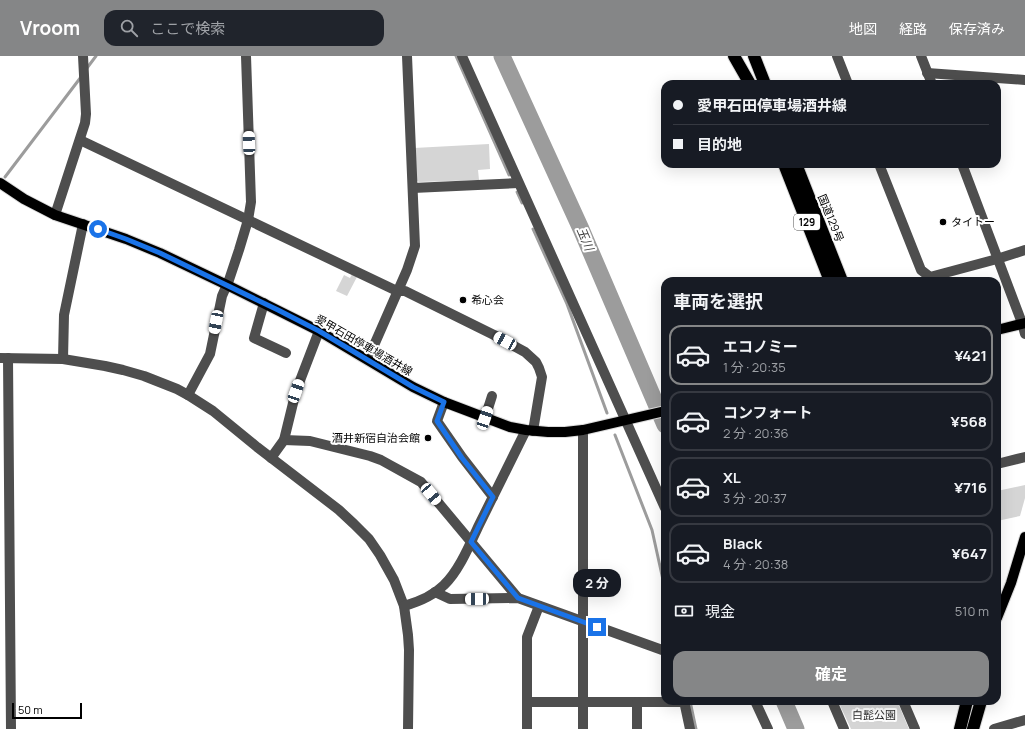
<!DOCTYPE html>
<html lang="ja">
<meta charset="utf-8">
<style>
:root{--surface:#171b24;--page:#20242c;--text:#f1f3f6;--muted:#9ea1a6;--line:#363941;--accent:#858687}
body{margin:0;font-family:Manrope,"Noto Sans JP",sans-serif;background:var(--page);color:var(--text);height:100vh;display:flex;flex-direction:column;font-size:15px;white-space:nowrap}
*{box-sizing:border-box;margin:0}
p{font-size:13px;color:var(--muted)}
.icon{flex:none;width:22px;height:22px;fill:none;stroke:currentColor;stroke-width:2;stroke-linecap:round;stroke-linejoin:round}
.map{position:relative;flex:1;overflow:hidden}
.details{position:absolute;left:661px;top:221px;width:340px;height:428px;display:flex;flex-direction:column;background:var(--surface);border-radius:12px;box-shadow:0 4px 16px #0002}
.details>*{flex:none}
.hud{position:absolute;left:661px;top:24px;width:340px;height:88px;border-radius:12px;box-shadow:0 4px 16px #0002;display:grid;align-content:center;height:88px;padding:0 12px;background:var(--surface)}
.scale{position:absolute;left:12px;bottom:10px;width:70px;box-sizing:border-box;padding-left:4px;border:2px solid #000;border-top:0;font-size:11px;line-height:14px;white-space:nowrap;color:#000;-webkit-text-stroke:3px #fff;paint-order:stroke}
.end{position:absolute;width:18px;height:18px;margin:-9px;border:5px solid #1a73e8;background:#fff;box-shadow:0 0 0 2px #fff}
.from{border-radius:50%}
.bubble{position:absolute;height:28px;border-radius:12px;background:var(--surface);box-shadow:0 4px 16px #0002;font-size:13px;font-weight:700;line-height:28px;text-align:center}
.car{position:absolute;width:12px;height:24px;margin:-12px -6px;border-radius:5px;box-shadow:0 0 3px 1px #0007;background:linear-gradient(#fff 24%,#345 0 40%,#fff 0 76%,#345 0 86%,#fff 0)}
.hud b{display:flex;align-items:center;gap:14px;height:38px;font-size:15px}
.hud b+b{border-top:1px solid var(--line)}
.hud i{width:10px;height:10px;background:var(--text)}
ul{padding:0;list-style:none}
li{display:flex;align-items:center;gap:12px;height:60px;margin:0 8px 6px;padding:0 4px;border:2px solid var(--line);border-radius:12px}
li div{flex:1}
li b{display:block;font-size:15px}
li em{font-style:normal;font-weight:700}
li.on{border-color:var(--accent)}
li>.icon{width:36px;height:36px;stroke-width:1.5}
h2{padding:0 12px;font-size:18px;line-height:48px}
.pay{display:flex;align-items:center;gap:10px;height:44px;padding:0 12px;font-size:15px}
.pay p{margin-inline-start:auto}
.button{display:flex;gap:8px;margin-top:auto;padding:8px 12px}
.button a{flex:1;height:46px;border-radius:12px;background:var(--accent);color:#fff;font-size:16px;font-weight:700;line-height:46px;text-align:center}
header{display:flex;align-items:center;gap:24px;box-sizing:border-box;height:56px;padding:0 20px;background:var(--accent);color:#fff}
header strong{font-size:19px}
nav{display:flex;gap:22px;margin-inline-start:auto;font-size:14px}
.search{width:280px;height:36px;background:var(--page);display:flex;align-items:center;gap:10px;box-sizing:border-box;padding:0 14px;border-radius:12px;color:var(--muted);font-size:15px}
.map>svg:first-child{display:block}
.green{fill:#d5d5d5}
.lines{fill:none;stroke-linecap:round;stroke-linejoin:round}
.stream{stroke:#9c9c9c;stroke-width:3}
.river{stroke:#9c9c9c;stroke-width:17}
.major-casing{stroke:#dbdbdb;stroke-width:12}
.highway-casing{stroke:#dbdbdb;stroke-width:14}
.minor{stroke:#4e4e4e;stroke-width:10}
.major{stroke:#000;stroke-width:10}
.highway{stroke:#000;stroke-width:12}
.route{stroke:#1a73e8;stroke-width:5}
.poi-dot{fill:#000;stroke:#fff;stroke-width:1.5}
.labels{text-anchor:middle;stroke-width:4;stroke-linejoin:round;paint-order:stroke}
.shield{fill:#fff;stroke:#4c4c4c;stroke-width:1}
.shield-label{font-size:10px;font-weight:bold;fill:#000}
.street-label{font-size:11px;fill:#000;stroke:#fff}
.poi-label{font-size:11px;fill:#000;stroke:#fff;text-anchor:start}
.park-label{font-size:11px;fill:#2c2c2c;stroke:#fff}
.water-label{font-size:12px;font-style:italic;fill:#3d3d3d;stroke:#fff}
</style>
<header>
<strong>Vroom</strong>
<div class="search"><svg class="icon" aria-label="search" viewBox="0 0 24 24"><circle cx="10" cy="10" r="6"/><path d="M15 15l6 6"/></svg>ここで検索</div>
<nav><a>地図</a><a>経路</a><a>保存済み</a></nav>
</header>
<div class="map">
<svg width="1025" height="673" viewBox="0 0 1025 673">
<rect width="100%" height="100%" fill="#fff"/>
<g class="green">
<polygon points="489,88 490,113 478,114 479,124 419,126 415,124 414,92"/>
<polygon points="353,216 358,219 347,240 336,235 344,219 350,222"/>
<polygon points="1025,429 1025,442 1020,460 997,465 997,435"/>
<polygon points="838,645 897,645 909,673 851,673"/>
</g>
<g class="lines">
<g class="stream">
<polyline points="456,0 509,119"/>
<polyline points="87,12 96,0"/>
<polyline points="5,121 81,21"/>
<polyline points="517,136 522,147"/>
<polyline points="533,173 567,248 607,357"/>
<polyline points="615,379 652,474 665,533"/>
<polyline points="690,645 696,673"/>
</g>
<g class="river">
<polyline points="502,0 581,173 665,369"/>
<polyline points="784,645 796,673"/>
</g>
<g class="major-casing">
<g id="major">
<polyline points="0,127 24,143 55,159 126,183 160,197 227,229 319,275 413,331 444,346 510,371 526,374 548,376 565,376 583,374 665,355"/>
<polyline points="997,274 1025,267"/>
<polyline points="997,562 1011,527 1025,481"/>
</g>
</g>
<g class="highway-casing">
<g id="highway">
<polyline points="734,0 750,28"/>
<polyline points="754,0 765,28"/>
<polyline points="784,108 830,225"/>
<polyline points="796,108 842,225"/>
<polyline points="960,673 967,645"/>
<polyline points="973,673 981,645"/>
</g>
</g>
<g class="minor">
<polyline points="462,0 665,452"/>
<polyline points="837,0 848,28"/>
<polyline points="921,0 932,28"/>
<polyline points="927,17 1025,24"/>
<polyline points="80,84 397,235 405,235 494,279 525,296 536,306 539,312 542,321 533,375"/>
<polyline points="879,108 921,214 930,221 997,203 1025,194"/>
<polyline points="962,108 1022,267 1025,278"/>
<polyline points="413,132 518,127"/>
<polyline points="55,159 85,67 86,58 83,0"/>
<polyline points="264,247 254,282 286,297"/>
<polyline points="0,302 63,303 105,310 123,314 144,320 177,333 188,339 213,355 257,391 339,454 354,468 369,483 380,499 394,524 404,550 408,579 409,594 408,673"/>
<polyline points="8,302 11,673"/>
<polyline points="63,303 64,259 83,168"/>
<polyline points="368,303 407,214 415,190 407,0"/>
<polyline points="188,339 210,298 222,240 229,224 239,194 248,164 251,146 246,0"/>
<polyline points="444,346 437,365 462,401 493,441"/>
<polyline points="485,362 492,340"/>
<polyline points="284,384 310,385 370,400 381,404 390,409 421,426 518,542"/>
<polyline points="271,402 284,384 296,335 319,275"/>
<polyline points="997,408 1025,401"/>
<polyline points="435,536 450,543 518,542 665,595"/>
<path d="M404,550C418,546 433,540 444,529C459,515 470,488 479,469C495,437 510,406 526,374"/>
<polyline points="684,645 690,673"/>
<polyline points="755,645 768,673"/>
<polyline points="832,645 844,673"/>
<polyline points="903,645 915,673"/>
<polyline points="527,646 684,646"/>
<polyline points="637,646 637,673"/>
<polyline points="527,673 527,581 539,550"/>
<polyline points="583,673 583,374"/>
<polyline points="994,673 1025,664"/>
</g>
<use href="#major" class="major"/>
<use href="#highway" class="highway"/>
</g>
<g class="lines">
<polyline class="route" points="98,173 126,183 160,197 278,254 319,275 413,331 444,346 437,365 462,402 493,441 471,486 518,542 597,571"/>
</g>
<g class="poi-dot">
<circle cx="943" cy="166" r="4"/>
<circle cx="463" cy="244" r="4"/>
<circle cx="428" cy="382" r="4"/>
</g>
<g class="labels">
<rect class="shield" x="794" y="158" width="26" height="16" rx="3"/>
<g class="shield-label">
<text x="807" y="170">129</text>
</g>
<g class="street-label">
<text transform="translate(831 162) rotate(68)" y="4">国道129号</text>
<text transform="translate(364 289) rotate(30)" y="4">愛甲石田停車場酒井線</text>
</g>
<g class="poi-label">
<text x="951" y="170">タイトー</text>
<text x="471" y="248">希心会</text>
<text x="420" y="386" text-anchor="end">酒井新宿自治会館</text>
</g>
<g class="park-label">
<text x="874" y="663">白髭公園</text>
</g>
<g class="water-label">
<text transform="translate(585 183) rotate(67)" y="4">玉川</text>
</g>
</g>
</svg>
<div class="scale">50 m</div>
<i class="end from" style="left:98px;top:173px"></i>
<i class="end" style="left:597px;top:571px"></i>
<div class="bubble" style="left:573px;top:513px;width:48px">2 分</div>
<i class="car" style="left:249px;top:87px;rotate:358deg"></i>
<i class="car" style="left:216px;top:266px;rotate:191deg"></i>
<i class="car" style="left:505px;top:285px;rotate:298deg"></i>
<i class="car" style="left:296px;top:335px;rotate:19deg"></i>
<i class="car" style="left:485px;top:362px;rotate:19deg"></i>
<i class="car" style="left:431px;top:438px;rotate:140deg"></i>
<i class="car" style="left:477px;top:543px;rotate:269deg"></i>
<div class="hud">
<b><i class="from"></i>愛甲石田停車場酒井線</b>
<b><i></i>目的地</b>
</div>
<section class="details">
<h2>車両を選択</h2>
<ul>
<li class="on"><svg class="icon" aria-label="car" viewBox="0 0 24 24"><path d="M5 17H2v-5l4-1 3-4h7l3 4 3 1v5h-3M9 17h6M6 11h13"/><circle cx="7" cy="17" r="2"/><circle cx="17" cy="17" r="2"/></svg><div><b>エコノミー</b><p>1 分 · 20:35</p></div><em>¥421</em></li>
<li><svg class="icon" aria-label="car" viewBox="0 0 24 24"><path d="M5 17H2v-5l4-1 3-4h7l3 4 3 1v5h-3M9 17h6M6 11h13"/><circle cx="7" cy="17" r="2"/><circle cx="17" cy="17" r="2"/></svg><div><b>コンフォート</b><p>2 分 · 20:36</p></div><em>¥568</em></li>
<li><svg class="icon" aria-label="car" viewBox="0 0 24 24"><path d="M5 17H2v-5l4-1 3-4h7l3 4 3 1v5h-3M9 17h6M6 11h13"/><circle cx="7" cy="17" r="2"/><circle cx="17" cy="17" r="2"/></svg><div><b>XL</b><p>3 分 · 20:37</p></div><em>¥716</em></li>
<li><svg class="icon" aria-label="car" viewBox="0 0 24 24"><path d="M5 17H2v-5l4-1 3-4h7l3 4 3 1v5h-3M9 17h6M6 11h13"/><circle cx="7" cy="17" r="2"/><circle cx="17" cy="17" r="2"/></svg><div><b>Black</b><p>4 分 · 20:38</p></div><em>¥647</em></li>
</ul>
<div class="pay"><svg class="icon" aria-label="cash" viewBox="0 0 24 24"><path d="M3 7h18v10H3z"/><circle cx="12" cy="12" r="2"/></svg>現金<p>510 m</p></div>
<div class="button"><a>確定</a></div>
</section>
</div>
